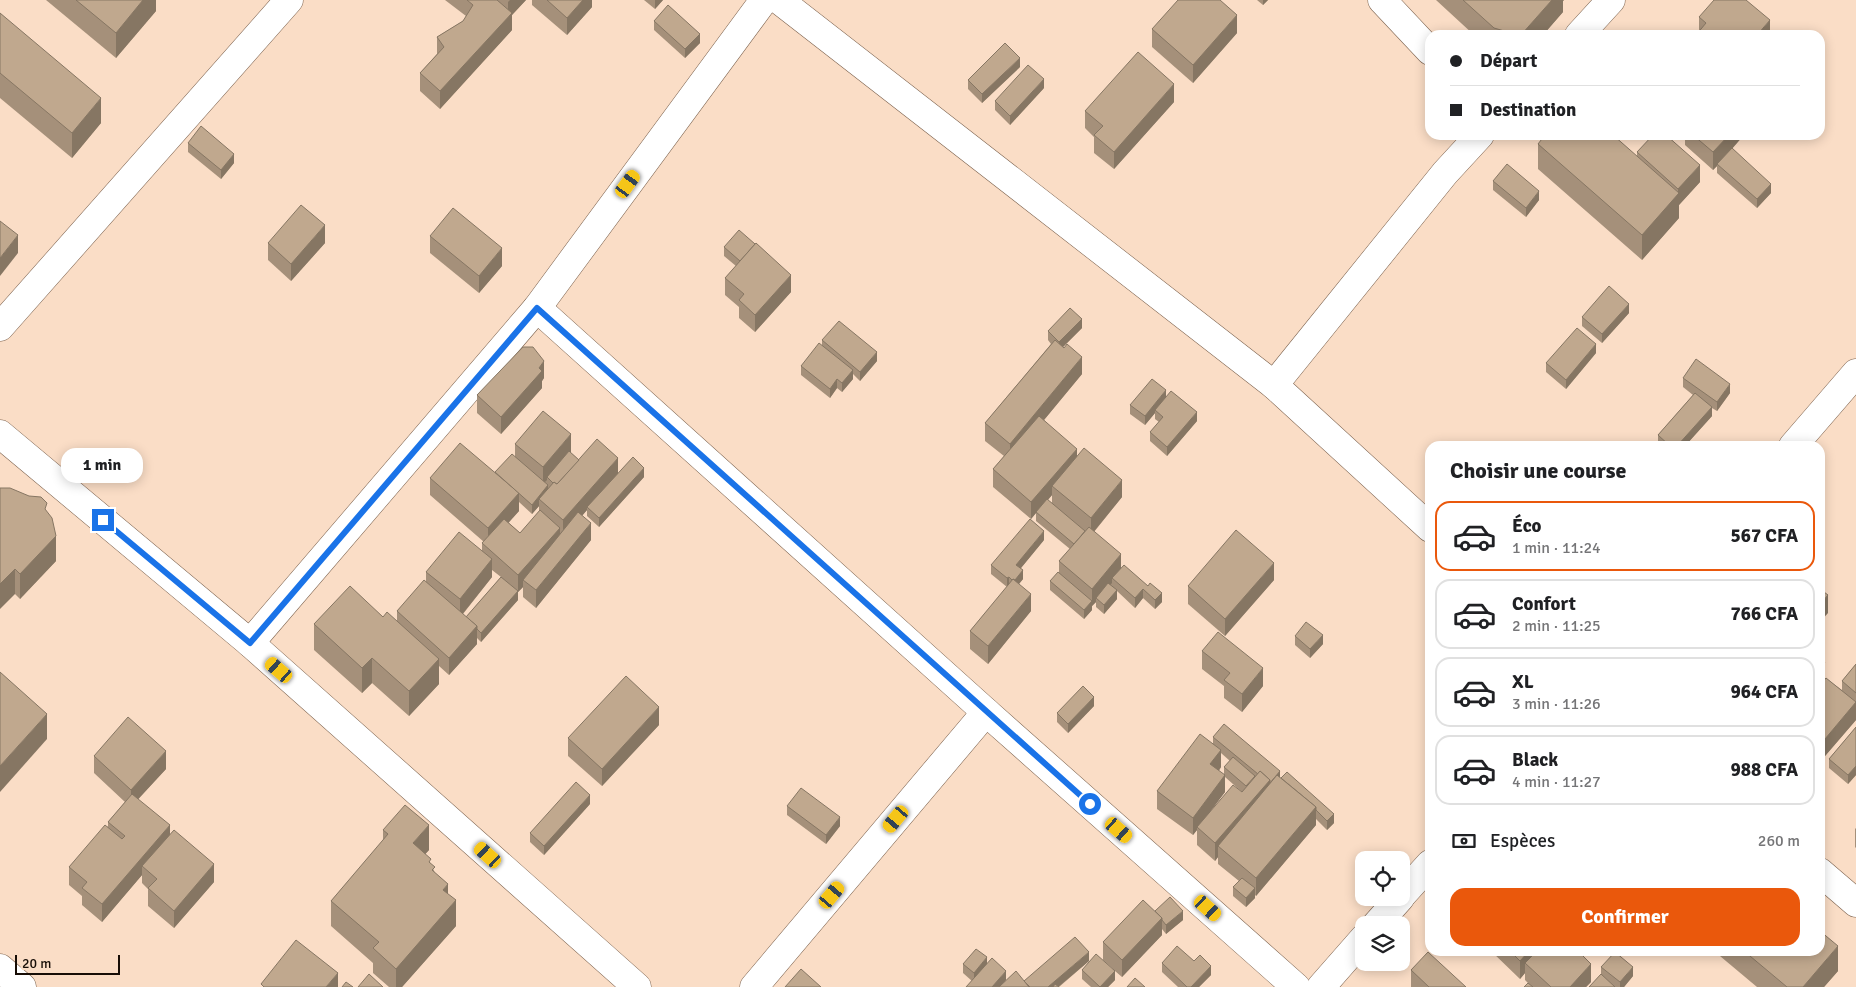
<!DOCTYPE html>
<html lang="fr">
<meta charset="utf-8">
<style>
:root{--surface:#fff;--page:#f6f6f6;--text:#202124;--muted:#757577;--line:#e0e0e0;--accent:#ea580c}
body{margin:0;font-family:Signika,sans-serif;background:var(--page);color:var(--text);height:100vh;display:flex;flex-direction:column;font-size:19px;white-space:nowrap}
*{box-sizing:border-box;margin:0}
p{font-size:16px;color:var(--muted)}
.icon{flex:none;width:28px;height:28px;fill:none;stroke:currentColor;stroke-width:2;stroke-linecap:round;stroke-linejoin:round}
.map{position:relative;flex:1;overflow:hidden}
.details{position:absolute;left:1425px;top:441px;width:400px;height:515px;display:flex;flex-direction:column;background:var(--surface);border-radius:15px;box-shadow:0 2px 12px #0003}
.details>*{flex:none}
.banner{position:absolute;left:1425px;top:30px;width:400px;height:110px;border-radius:15px;box-shadow:0 2px 12px #0003;display:grid;align-content:center;height:110px;padding:0 25px;background:var(--surface)}
.buttons{position:absolute;left:1355px;top:851px;display:grid;gap:10px}
.buttons a{display:grid;place-items:center;width:55px;height:55px;border-radius:10px;background:var(--surface);box-shadow:0 2px 12px #0003;font-size:25px}
.scale{position:absolute;left:15px;bottom:12px;width:105px;box-sizing:border-box;padding-left:5px;border:2px solid #170d06;border-top:0;font-size:14px;line-height:18px;white-space:nowrap;color:#170d06;-webkit-text-stroke:4px #faddc6;paint-order:stroke}
.end{position:absolute;width:22px;height:22px;margin:-11px;border:6px solid #1a73e8;background:#fff;box-shadow:0 0 0 2px #fff}
.from{border-radius:50%}
.bubble{position:absolute;height:35px;border-radius:15px;background:var(--surface);box-shadow:0 2px 12px #0003;font-size:16px;font-weight:700;line-height:35px;text-align:center}
.car{position:absolute;width:15px;height:30px;margin:-15px -8px;border-radius:6px;box-shadow:0 0 4px 1px #0007;background:linear-gradient(#f5c518 24%,#345 0 40%,#f5c518 0 76%,#345 0 86%,#f5c518 0)}
.banner b{display:flex;align-items:center;gap:18px;height:48px;font-size:19px}
.banner b+b{border-top:1px solid var(--line)}
.banner i{width:12px;height:12px;background:var(--text)}
ul{padding:0;list-style:none}
li{display:flex;align-items:center;gap:15px;height:70px;margin:0 10px 8px;padding:0 15px;border:2px solid var(--line);border-radius:15px}
li div{flex:1}
li b{display:block;font-size:19px}
li em{font-style:normal;font-weight:700}
li.active{border-color:var(--accent)}
li>.icon{width:45px;height:45px;stroke-width:1.5}
h2{padding:0 25px;font-size:22px;line-height:60px}
.pay{display:flex;align-items:center;gap:12px;height:55px;padding:0 25px;font-size:19px}
.pay p{margin-inline-start:auto}
.button{display:flex;gap:10px;margin-top:auto;padding:10px 25px}
.button a{flex:1;height:58px;border-radius:15px;background:var(--accent);color:#fff;font-size:20px;font-weight:700;line-height:58px;text-align:center}
.map>svg:first-child{display:block}
.lines{fill:none;stroke-linecap:round;stroke-linejoin:round}
.minor-casing{stroke:#7c624e;stroke-width:29}
.minor{stroke:#fff;stroke-width:28}
.wall{fill:#a5907a;fill-rule:evenodd}
.shaded-wall{fill:#867663}
.building{fill:#c0a88e;stroke:#867663}
.route{stroke:#1a73e8;stroke-width:6}
</style>
<div class="map">
<svg width="1856" height="987" viewBox="0 0 1856 987">
<rect width="100%" height="100%" fill="#faddc6"/>
<g class="lines">
<g class="minor-casing">
<g id="minor">
<polyline points="779,0 1274,385 1430,528"/>
<polyline points="1382,0 1430,51"/>
<polyline points="1579,35 1611,0"/>
<polyline points="537,308 986,712 1296,987"/>
<polyline points="0,327 289,0"/>
<polyline points="1274,385 1445,173 1480,135"/>
<polyline points="0,434 250,643 637,987"/>
<polyline points="1793,446 1856,373"/>
<polyline points="250,643 537,308 764,0"/>
<polyline points="1820,872 1856,903"/>
<polyline points="1401,896 1430,864"/>
<polyline points="1376,925 1400,898"/>
<polyline points="0,968 22,987"/>
<polyline points="754,987 986,712"/>
<polyline points="1321,987 1364,938"/>
</g>
</g>
<use href="#minor" class="minor"/>
</g>
<g class="wall">
<polygon points="46,0 156,0 156,11 116,58"/>
<polygon points="445,0 526,0 512,15 512,30 440,109 420,91 420,73 437,54 437,37 463,21 466,16"/>
<polygon points="532,0 592,0 592,7 567,35 532,5"/>
<polygon points="644,0 663,0 655,9"/>
<polygon points="1257,0 1268,0 1263,5"/>
<polygon points="1436,0 1564,0 1563,1 1563,12 1543,35 1474,35"/>
<polygon points="0,13 101,123 72,158 0,98"/>
<polygon points="1699,17 1770,35 1699,31"/>
<polygon points="654,21 700,43 685,58 654,30"/>
<polygon points="1152,29 1237,33 1193,83 1152,47"/>
<polygon points="1020,67 982,103 968,89 968,80"/>
<polygon points="1044,88 1010,125 995,110 995,101"/>
<polygon points="1174,102 1114,169 1094,153 1094,137 1085,128 1085,111"/>
<polygon points="1685,135 1744,135 1732,148 1771,193 1757,208 1717,173 1717,166 1713,170 1685,145"/>
<polygon points="188,143 234,163 221,179 188,152"/>
<polygon points="1538,144 1637,156 1637,152 1700,182 1679,205 1679,218 1642,260 1538,169"/>
<polygon points="1493,181 1539,200 1526,217 1493,190"/>
<polygon points="430,236 502,266 479,293 430,253"/>
<polygon points="268,243 325,243 291,281 268,260"/>
<polygon points="724,247 791,292 755,332 739,318 739,307 725,295 725,278 736,266 724,256"/>
<polygon points="1629,313 1602,343 1582,326 1582,317"/>
<path d="M1082,328L1063,347L1082,374L1044,420L1077,456L1122,497L1094,532L1121,568L1162,602L1155,609L1143,598L1135,608L1117,591V599L1104,614L1096,607V602L1092,606V610L1084,619L1050,590V581L1059,574V561L1070,549L1036,521V513L1031,519L993,487V469L1004,456L985,441V423L1051,344L1048,340V331ZM1052,495V503L1048,500Z"/>
<polygon points="822,340 877,361 860,381 853,374 853,379 842,392 837,388 830,398 801,375 801,366 822,346"/>
<polygon points="1596,353 1566,389 1546,372 1546,363"/>
<polygon points="544,378 542,381 542,388 501,434 477,413 477,395"/>
<polygon points="1683,378 1730,393 1717,411 1712,408 1712,416 1685,446 1660,446 1658,444 1658,435 1693,395 1683,387"/>
<polygon points="1166,397 1197,421 1167,456 1150,441 1150,432 1159,422 1155,419 1155,413 1145,425 1130,414 1130,405"/>
<path d="M515,444L571,452H570L579,460L618,473L644,477L599,527L587,516V510L582,516L591,540L536,608L523,597V587L518,592V600L481,642L477,638V644L449,675L439,666V684L409,716L372,683L362,693L314,650V624L383,617L397,621V611L426,582V572L482,551V543L484,542L430,495V478L495,473L515,457ZM519,502L532,514L539,506V512L520,533L508,522L519,511ZM492,570L501,577L466,617L463,614L492,577Z"/>
<polygon points="0,488 47,512 56,561 20,599 15,594"/>
<polygon points="1044,540 1021,568 1023,579 1019,584 1031,611 988,664 970,649 970,631 1007,587 991,574 991,565"/>
<polygon points="1274,580 1225,636 1188,604 1188,586"/>
<polygon points="1295,636 1323,644 1310,658 1295,645"/>
<polygon points="1202,651 1263,686 1242,712 1224,698 1224,686 1202,669"/>
<polygon points="1820,657 1825,678 1842,690 1842,681 1856,664 1856,720 1825,756 1820,752"/>
<polygon points="1094,706 1068,733 1057,722 1057,713"/>
<polygon points="659,725 602,786 568,756 568,738"/>
<polygon points="1856,727 1856,775 1848,784 1829,768 1829,759"/>
<path d="M1213,737L1280,778L1334,823L1327,830L1316,819V825L1256,896L1255,895V898L1246,907L1233,896V887L1239,881L1218,864V857L1215,861L1197,845V830L1193,835L1157,809V791L1213,744ZM1221,753L1230,761L1224,767V775L1219,771L1221,767ZM1225,777L1242,792L1208,814L1225,792Z"/>
<polygon points="94,756 166,769 138,799 170,835 214,882 174,928 148,906 148,889 142,883 142,875 102,922 82,905 82,896 69,885 69,867 108,826 108,822 125,802 94,773"/>
<polygon points="590,804 544,855 530,842 530,833"/>
<polygon points="787,806 840,826 826,844 787,815"/>
<polygon points="1856,828 1856,848 1855,847 1855,829"/>
<polygon points="383,830 429,850 425,854 431,864 435,873 448,894 456,926 402,987 389,987 373,973 373,963 331,926 331,901 383,841"/>
<polygon points="1155,911 1183,920 1166,934 1162,929 1162,935 1122,977 1115,971 1115,980 1108,987 1091,987 1082,979 1082,970 1113,969 1103,960 1103,942"/>
<polygon points="1491,951 1578,951 1591,982 1586,987 1524,987 1528,983 1525,980 1525,973 1520,979"/>
<polygon points="1714,951 1820,951 1838,971 1824,987 1757,987"/>
<polygon points="1089,961 1059,987 966,987 972,981 963,973 963,964 987,964 1006,981 1024,982"/>
<polygon points="1162,963 1211,975 1199,987 1178,987 1162,972"/>
<polygon points="1601,967 1633,976 1624,987 1589,987 1601,975"/>
<polygon points="1411,970 1466,987 1411,987"/>
</g>
<g class="shaded-wall">
<polygon points="143,0 156,0 156,11 116,58 116,33"/>
<polygon points="510,0 526,0 512,15 512,30 440,109 440,91 508,17 508,2"/>
<polygon points="583,0 592,0 592,7 567,35 567,18"/>
<polygon points="655,0 663,0 655,9"/>
<polygon points="1263,0 1268,0 1263,5"/>
<polygon points="1552,0 1564,0 1563,1 1563,12 1543,35 1521,35"/>
<polygon points="1237,15 1237,33 1193,83 1193,65"/>
<polygon points="1770,20 1770,35 1757,35"/>
<polygon points="700,34 700,43 685,58 685,49"/>
<polygon points="1020,58 1020,67 982,103 982,94"/>
<polygon points="1044,79 1044,88 1010,125 1010,116"/>
<polygon points="1174,84 1174,102 1114,169 1114,152"/>
<polygon points="101,98 101,123 72,158 72,133"/>
<polygon points="1729,135 1744,135 1718,165 1717,164 1717,166 1713,170 1713,152"/>
<polygon points="234,154 234,163 221,179 221,170"/>
<polygon points="1700,165 1700,182 1679,205 1679,218 1642,260 1642,235 1678,193 1678,189"/>
<polygon points="1771,184 1771,193 1757,208 1757,199"/>
<polygon points="1539,191 1539,200 1526,217 1526,208"/>
<polygon points="325,225 325,243 291,281 291,264"/>
<polygon points="18,235 18,253 0,276 0,258"/>
<polygon points="502,248 502,266 479,293 479,276"/>
<polygon points="791,275 791,292 755,332 755,315"/>
<polygon points="1629,304 1629,313 1602,343 1602,334"/>
<polygon points="1082,319 1082,328 1059,351 1059,342"/>
<polygon points="1596,344 1596,353 1566,389 1566,380"/>
<polygon points="877,352 877,361 860,381 860,372"/>
<polygon points="1082,357 1082,374 1010,461 1010,444"/>
<polygon points="544,361 544,378 542,381 542,388 501,434 501,417"/>
<polygon points="853,370 853,379 842,392 842,383"/>
<polygon points="837,379 837,388 830,398 830,389"/>
<polygon points="1730,384 1730,393 1717,411 1717,402"/>
<polygon points="1166,390 1166,399 1155,410 1155,413 1145,425 1145,416"/>
<polygon points="1712,407 1712,416 1685,446 1677,446"/>
<polygon points="1197,412 1197,421 1167,456 1167,447"/>
<polygon points="571,434 571,452 548,478 547,477 547,480 543,484 543,467"/>
<polygon points="1077,449 1077,467 1052,486 1052,495 1037,512 1036,512 1036,513 1031,519 1031,502"/>
<polygon points="618,458 618,475 587,507 587,510 563,537 563,520"/>
<polygon points="644,468 644,477 599,527 599,518"/>
<polygon points="1122,480 1122,497 1091,535 1091,518"/>
<polygon points="548,485 548,494 539,499 539,506 532,514 532,505"/>
<polygon points="519,493 519,511 488,546 488,528"/>
<polygon points="591,523 591,540 536,608 536,590"/>
<polygon points="560,528 560,545 523,580 523,587 518,592 518,575"/>
<polygon points="1044,531 1044,540 1016,574 1016,565"/>
<polygon points="56,536 56,561 20,599 20,574"/>
<polygon points="1121,554 1121,572 1112,578 1112,583 1098,600 1096,598 1096,602 1092,606 1092,610 1084,619 1084,610 1092,601 1092,589"/>
<polygon points="492,559 492,577 460,617 460,599"/>
<polygon points="1274,563 1274,580 1225,636 1225,619"/>
<polygon points="15,569 15,594 0,609 0,584"/>
<polygon points="1023,570 1023,579 1014,590 1014,581"/>
<polygon points="1009,577 1009,586 1007,587 1007,578"/>
<polygon points="1143,589 1143,598 1135,608 1135,598"/>
<polygon points="1117,590 1117,599 1104,614 1104,605"/>
<polygon points="518,591 518,600 481,642 481,633"/>
<polygon points="1162,593 1162,602 1155,609 1155,600"/>
<polygon points="1031,594 1031,611 988,664 988,646"/>
<polygon points="1828,595 1828,613 1820,622 1820,604"/>
<polygon points="477,626 477,644 449,675 449,658"/>
<polygon points="1323,635 1323,644 1310,658 1310,649"/>
<polygon points="372,658 372,683 362,693 362,668"/>
<polygon points="439,659 439,684 409,716 409,691"/>
<polygon points="1825,662 1825,679 1820,686 1820,668"/>
<polygon points="1263,668 1263,686 1242,712 1242,694"/>
<polygon points="1094,697 1094,706 1068,733 1068,724"/>
<polygon points="1856,702 1856,720 1825,756 1825,739"/>
<polygon points="659,707 659,725 602,786 602,769"/>
<polygon points="47,714 47,739 0,792 0,766"/>
<polygon points="1221,750 1221,767 1210,782 1210,764"/>
<polygon points="166,751 166,769 131,807 131,790"/>
<polygon points="1856,766 1856,775 1848,784 1848,775"/>
<polygon points="1280,771 1280,780 1218,846 1218,857 1215,861 1215,843 1270,780"/>
<polygon points="1225,775 1225,792 1198,828 1197,827 1197,830 1193,835 1193,818"/>
<polygon points="590,795 590,804 544,855 544,846"/>
<polygon points="1316,807 1316,825 1256,896 1256,878"/>
<polygon points="1334,814 1334,823 1327,830 1327,821"/>
<polygon points="840,817 840,826 826,844 826,835"/>
<polygon points="170,825 170,843 142,866 142,875 102,922 102,904"/>
<polygon points="429,825 429,850 413,868 413,843"/>
<polygon points="214,864 214,882 174,928 174,911"/>
<polygon points="448,884 448,909 456,900 456,926 402,987 396,987 396,969 443,890"/>
<polygon points="1255,888 1255,898 1246,907 1246,898"/>
<polygon points="1183,911 1183,920 1166,934 1166,925"/>
<polygon points="1162,918 1162,935 1122,977 1122,960"/>
<polygon points="1838,946 1838,971 1824,987 1803,987"/>
<polygon points="1529,951 1546,951 1525,963 1525,973 1520,979 1520,961"/>
<polygon points="1089,952 1089,961 1058,987 1048,987"/>
<polygon points="987,957 987,966 974,982 974,973"/>
<polygon points="1591,964 1591,982 1586,987 1570,987"/>
<polygon points="1211,966 1211,975 1199,987 1191,987"/>
<polygon points="1633,967 1633,976 1624,987 1620,987 1620,982"/>
<polygon points="1006,971 1006,980 1000,987 992,987"/>
<polygon points="1115,971 1115,980 1108,987 1100,987"/>
<polygon points="338,973 338,987 326,987"/>
</g>
<g class="building">
<polygon points="76,0 143,0 116,33"/>
<polygon points="467,0 497,0 512,13 440,91 420,73 444,47 437,37 463,21 473,5"/>
<polygon points="547,0 583,0 567,18"/>
<polygon points="1178,0 1220,0 1237,15 1193,65 1152,29"/>
<polygon points="1463,0 1552,0 1521,35 1518,35 1494,28"/>
<polygon points="1714,0 1746,0 1770,20 1757,35 1696,35 1706,23 1699,17"/>
<polygon points="668,5 700,34 685,49 654,21"/>
<polygon points="0,13 101,98 72,133 0,73"/>
<polygon points="1005,43 1020,58 982,94 968,80"/>
<polygon points="1138,52 1174,84 1114,152 1094,135 1103,126 1085,111"/>
<polygon points="1028,65 1044,79 1010,116 995,101"/>
<polygon points="201,126 234,154 221,170 188,143"/>
<polygon points="1545,135 1613,135 1679,193 1642,235 1538,144"/>
<polygon points="1653,135 1666,135 1700,165 1678,189 1637,152"/>
<polygon points="1693,135 1729,135 1713,152"/>
<polygon points="1732,148 1771,184 1757,199 1717,164"/>
<polygon points="1507,164 1539,191 1526,208 1493,181"/>
<polygon points="301,205 325,225 291,264 268,243"/>
<polygon points="453,208 502,248 479,276 430,236"/>
<polygon points="0,221 18,235 0,258"/>
<polygon points="739,230 755,244 740,261 724,247"/>
<polygon points="756,243 791,275 755,315 739,300 744,294 725,278"/>
<polygon points="1609,286 1629,304 1602,334 1582,317"/>
<polygon points="1070,308 1082,319 1059,342 1048,331"/>
<polygon points="839,321 877,352 860,372 822,340"/>
<polygon points="1577,328 1596,344 1566,380 1546,363"/>
<polygon points="1055,340 1064,348 1067,344 1082,357 1010,444 985,423"/>
<polygon points="819,343 853,370 842,383 837,379 830,389 801,366"/>
<polygon points="523,347 533,347 544,361 539,368 542,371 501,417 477,395"/>
<polygon points="1696,359 1730,384 1717,402 1683,378"/>
<polygon points="1152,379 1166,390 1145,416 1130,405"/>
<polygon points="1171,391 1197,412 1167,447 1150,432 1163,417 1155,410"/>
<polygon points="1695,393 1712,407 1677,446 1670,446 1658,435"/>
<polygon points="543,411 571,434 543,467 515,444"/>
<polygon points="1039,416 1077,449 1031,502 993,469"/>
<polygon points="597,439 618,458 563,520 539,499 554,482 557,484"/>
<polygon points="460,443 519,493 488,528 430,478"/>
<polygon points="1084,448 1122,480 1091,518 1052,486"/>
<polygon points="569,451 579,460 557,484 554,482 553,483 547,477"/>
<polygon points="512,454 548,485 532,505 495,472"/>
<polygon points="633,457 644,468 599,518 587,507"/>
<polygon points="0,488 10,488 29,496 41,497 47,503 45,509 52,518 56,536 20,574 15,569 0,584"/>
<polygon points="1047,499 1085,531 1074,544 1036,512"/>
<polygon points="540,510 560,528 518,575 482,543 504,519 520,533"/>
<polygon points="578,512 591,523 536,590 523,580"/>
<polygon points="1030,519 1044,531 1016,565 1023,570 1015,580 1013,579 1012,580 1009,577 1007,578 991,565"/>
<polygon points="1089,527 1121,554 1092,589 1059,561"/>
<polygon points="1236,530 1274,563 1225,619 1188,586"/>
<polygon points="459,532 492,559 460,599 426,572"/>
<polygon points="1124,565 1148,586 1150,583 1162,593 1155,600 1143,589 1135,598 1112,578"/>
<polygon points="1058,572 1092,601 1084,610 1050,581"/>
<polygon points="501,577 518,591 481,633 477,629 477,626 466,617"/>
<polygon points="1013,579 1031,594 988,646 970,631"/>
<polygon points="424,580 477,626 449,658 397,611"/>
<polygon points="1108,583 1117,590 1104,605 1096,598"/>
<polygon points="350,586 383,617 387,612 439,659 409,691 372,658 362,668 314,624"/>
<polygon points="1820,589 1828,595 1820,604"/>
<polygon points="1306,622 1323,635 1310,649 1295,636"/>
<polygon points="1218,632 1263,668 1242,694 1224,680 1230,673 1202,651"/>
<polygon points="1820,657 1825,662 1820,668"/>
<polygon points="1856,664 1856,693 1842,681"/>
<polygon points="0,672 47,714 0,766"/>
<polygon points="626,676 659,707 602,769 568,738"/>
<polygon points="1826,678 1856,702 1825,739 1820,734 1820,685"/>
<polygon points="1083,686 1094,697 1068,724 1057,713"/>
<polygon points="128,717 166,751 131,790 94,756"/>
<polygon points="1224,724 1280,771 1270,783 1270,780 1260,771 1258,774 1213,737"/>
<polygon points="1856,727 1856,766 1848,775 1829,759"/>
<polygon points="1200,734 1221,750 1210,764 1225,775 1193,818 1157,791"/>
<polygon points="1233,757 1255,776 1246,786 1224,767"/>
<polygon points="1260,771 1270,780 1215,843 1197,827 1233,785 1242,792"/>
<polygon points="1287,772 1334,814 1327,821 1316,810 1316,807 1281,778"/>
<polygon points="1277,775 1316,807 1256,878 1218,846"/>
<polygon points="576,782 590,795 544,846 530,833"/>
<polygon points="801,788 840,817 826,835 787,806"/>
<polygon points="132,794 170,825 102,904 82,888 87,882 69,867 105,825 122,839 125,836 108,822"/>
<polygon points="405,805 429,825 413,843 431,859 429,862 435,867 432,870 448,884 443,890 456,900 396,969 373,948 379,942 331,901 388,834 383,830"/>
<polygon points="174,830 214,864 174,911 148,888 157,879 142,866"/>
<polygon points="1242,878 1255,888 1246,898 1233,887"/>
<polygon points="1170,897 1183,911 1166,925 1162,920 1162,918 1155,911"/>
<polygon points="1143,900 1162,918 1122,960 1103,942"/>
<polygon points="1820,931 1838,946 1803,987 1787,987 1744,951 1820,951"/>
<polygon points="1075,937 1089,952 1048,987 1030,987 1024,981"/>
<polygon points="296,940 338,973 326,987 264,987 261,984"/>
<polygon points="1177,946 1194,961 1200,955 1211,966 1191,987 1187,987 1162,963"/>
<polygon points="976,949 987,957 974,973 963,964"/>
<polygon points="1510,951 1529,951 1520,961"/>
<polygon points="1537,951 1578,951 1591,964 1570,987 1551,987 1525,963"/>
<polygon points="1428,952 1466,987 1429,987 1411,970"/>
<polygon points="1615,952 1633,967 1620,982 1601,967"/>
<polygon points="1096,954 1115,971 1100,987 1082,970"/>
<polygon points="992,958 1006,971 992,987 966,987"/>
<polygon points="801,969 821,987 785,987"/>
<polygon points="1016,971 1029,987 999,987"/>
<polygon points="369,974 383,987 358,987"/>
<polygon points="1601,974 1615,987 1589,987"/>
<polygon points="1135,978 1145,987 1127,987"/>
<polygon points="346,982 353,987 342,987"/>
<polygon points="1528,983 1533,987 1524,987"/>
<polygon points="1055,984 1059,987 1053,987"/>
</g>
<g class="lines">
<polyline class="route" points="103,520 250,643 537,308 1090,804"/>
</g>
</svg>
<div class="buttons">
<a><svg class="icon" aria-label="locate" viewBox="0 0 24 24"><circle cx="12" cy="12" r="6"/><path d="M12 2v4M12 18v4M2 12h4M18 12h4"/></svg></a>
<a><svg class="icon" aria-label="layers" viewBox="0 0 24 24"><path d="M12 4l9 5-9 5-9-5zM3 14l9 5 9-5"/></svg></a>
</div>
<div class="scale">20 m</div>
<i class="end from" style="left:1090px;top:804px"></i>
<i class="end" style="left:103px;top:520px"></i>
<div class="bubble" style="left:61px;top:448px;width:82px">1 min</div>
<i class="car" style="left:628px;top:184px;rotate:36deg"></i>
<i class="car" style="left:279px;top:670px;rotate:311deg"></i>
<i class="car" style="left:896px;top:819px;rotate:220deg"></i>
<i class="car" style="left:1119px;top:830px;rotate:131deg"></i>
<i class="car" style="left:488px;top:855px;rotate:312deg"></i>
<i class="car" style="left:832px;top:895px;rotate:40deg"></i>
<i class="car" style="left:1208px;top:908px;rotate:132deg"></i>
<div class="banner">
<b><i class="from"></i>Départ</b>
<b><i></i>Destination</b>
</div>
<section class="details">
<h2>Choisir une course</h2>
<ul>
<li class="active"><svg class="icon" aria-label="car" viewBox="0 0 24 24"><path d="M5 17H2v-5l4-1 3-4h7l3 4 3 1v5h-3M9 17h6M6 11h13"/><circle cx="7" cy="17" r="2"/><circle cx="17" cy="17" r="2"/></svg><div><b>Éco</b><p>1 min · 11:24</p></div><em>567 CFA</em></li>
<li><svg class="icon" aria-label="car" viewBox="0 0 24 24"><path d="M5 17H2v-5l4-1 3-4h7l3 4 3 1v5h-3M9 17h6M6 11h13"/><circle cx="7" cy="17" r="2"/><circle cx="17" cy="17" r="2"/></svg><div><b>Confort</b><p>2 min · 11:25</p></div><em>766 CFA</em></li>
<li><svg class="icon" aria-label="car" viewBox="0 0 24 24"><path d="M5 17H2v-5l4-1 3-4h7l3 4 3 1v5h-3M9 17h6M6 11h13"/><circle cx="7" cy="17" r="2"/><circle cx="17" cy="17" r="2"/></svg><div><b>XL</b><p>3 min · 11:26</p></div><em>964 CFA</em></li>
<li><svg class="icon" aria-label="car" viewBox="0 0 24 24"><path d="M5 17H2v-5l4-1 3-4h7l3 4 3 1v5h-3M9 17h6M6 11h13"/><circle cx="7" cy="17" r="2"/><circle cx="17" cy="17" r="2"/></svg><div><b>Black</b><p>4 min · 11:27</p></div><em>988 CFA</em></li>
</ul>
<div class="pay"><svg class="icon" aria-label="cash" viewBox="0 0 24 24"><path d="M3 7h18v10H3z"/><circle cx="12" cy="12" r="2"/></svg>Espèces<p>260 m</p></div>
<div class="button"><a>Confirmer</a></div>
</section>
</div>
